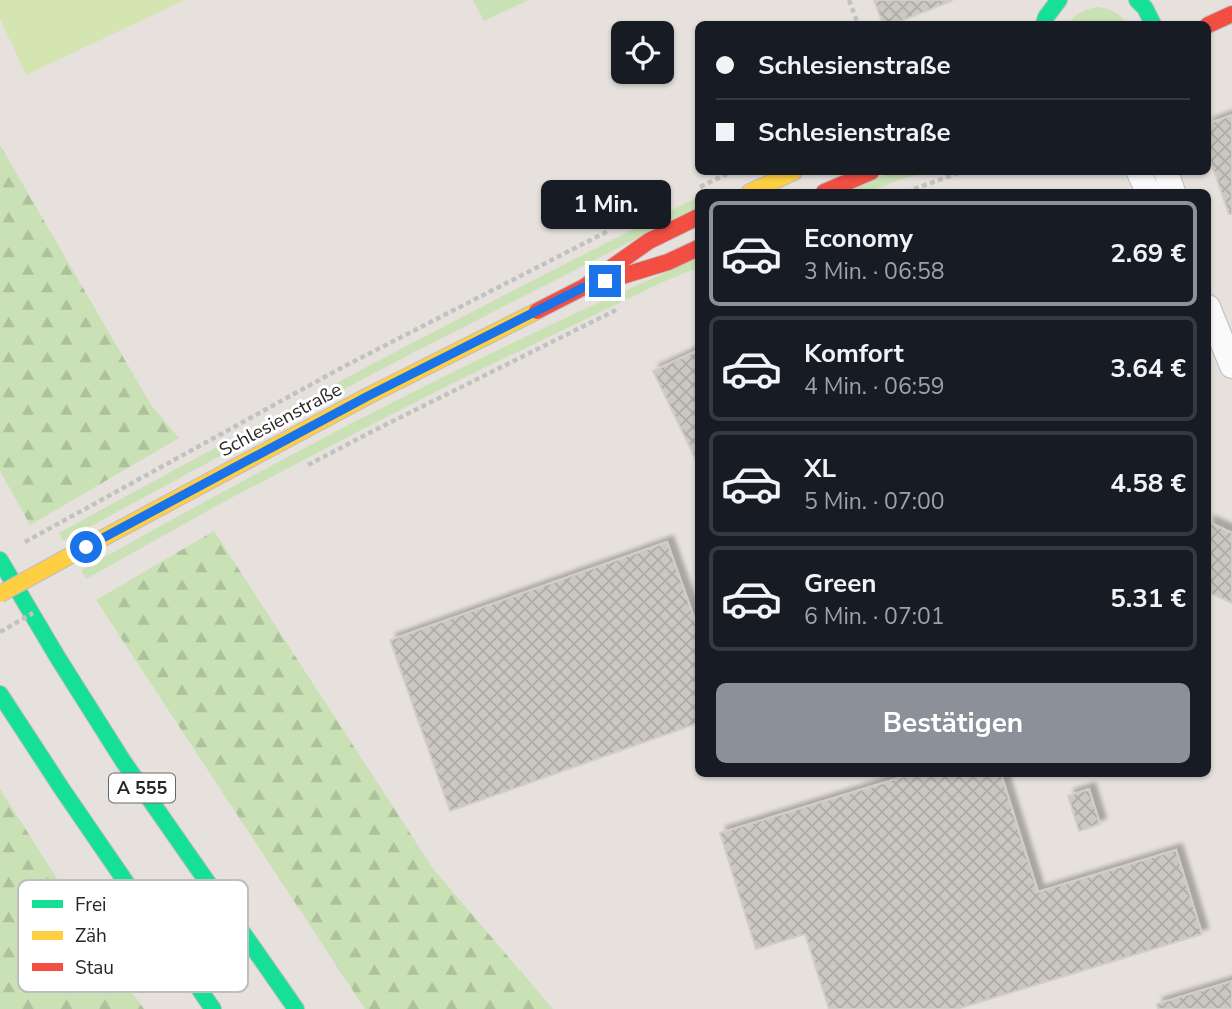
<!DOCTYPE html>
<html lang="de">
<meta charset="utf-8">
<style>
:root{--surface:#171b24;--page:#20242c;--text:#f1f3f6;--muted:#9ea1a6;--line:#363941;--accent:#8c9099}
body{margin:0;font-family:"Nunito Sans",sans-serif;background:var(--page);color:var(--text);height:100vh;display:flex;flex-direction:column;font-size:26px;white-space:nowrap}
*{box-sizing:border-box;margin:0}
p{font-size:23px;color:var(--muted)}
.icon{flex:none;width:38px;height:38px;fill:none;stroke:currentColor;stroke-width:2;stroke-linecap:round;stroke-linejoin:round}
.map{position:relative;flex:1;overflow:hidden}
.sheet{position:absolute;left:695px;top:189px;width:516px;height:588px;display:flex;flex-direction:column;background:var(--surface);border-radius:10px;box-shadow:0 2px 5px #0004}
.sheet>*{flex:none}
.top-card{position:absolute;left:695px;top:21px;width:516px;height:154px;border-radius:10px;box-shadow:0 2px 5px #0004;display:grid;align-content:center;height:154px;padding:0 21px;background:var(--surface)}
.tools{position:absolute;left:611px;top:21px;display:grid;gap:14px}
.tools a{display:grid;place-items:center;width:63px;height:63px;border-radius:10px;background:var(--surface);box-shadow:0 2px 5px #0004;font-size:35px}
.end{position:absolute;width:32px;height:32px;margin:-16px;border:9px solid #1a73e8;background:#fff;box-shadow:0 0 0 4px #fff}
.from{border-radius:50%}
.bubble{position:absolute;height:49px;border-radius:10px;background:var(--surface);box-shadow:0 2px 5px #0004;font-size:23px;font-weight:700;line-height:49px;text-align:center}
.top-card b{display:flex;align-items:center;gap:24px;height:66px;font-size:26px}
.top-card b+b{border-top:2px solid var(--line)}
.top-card i{width:18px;height:18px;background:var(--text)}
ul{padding:12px 0 0;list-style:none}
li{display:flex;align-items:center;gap:21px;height:105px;margin:0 14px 10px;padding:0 7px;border:4px solid var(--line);border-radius:10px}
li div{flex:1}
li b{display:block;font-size:26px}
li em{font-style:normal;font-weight:700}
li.current{border-color:var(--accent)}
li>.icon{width:63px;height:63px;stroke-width:1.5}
.cta{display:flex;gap:14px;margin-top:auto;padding:14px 21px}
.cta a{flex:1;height:80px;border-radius:10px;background:var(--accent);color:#fff;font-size:28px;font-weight:700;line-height:80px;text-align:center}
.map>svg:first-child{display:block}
.grass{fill:#c9e1b5}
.forest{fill:url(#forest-firs)}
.pitch{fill:#d5e5b2}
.building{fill:url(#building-cross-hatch);stroke:#d1cdc9;stroke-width:2;filter:url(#shadow)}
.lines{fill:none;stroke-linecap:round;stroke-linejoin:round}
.street-casing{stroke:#bfbdbe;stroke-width:26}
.fast-casing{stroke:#bfbdbe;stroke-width:18}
.slow-casing{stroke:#bfbdbe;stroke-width:18}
.jam-casing{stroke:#bfbdbe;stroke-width:18}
.path{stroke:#c2c2c1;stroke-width:4.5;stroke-dasharray:5 3.5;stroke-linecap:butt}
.street{stroke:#fbfafa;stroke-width:24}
.fast{stroke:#16e098;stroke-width:16}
.slow{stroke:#ffcf43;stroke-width:16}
.jam{stroke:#f24e42;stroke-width:16}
.slow-bridge-casing{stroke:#bfbdbe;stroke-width:18;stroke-linecap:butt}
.path-bridge{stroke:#c2c2c1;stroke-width:4.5;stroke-dasharray:5 3.5;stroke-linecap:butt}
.slow-bridge{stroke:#ffcf43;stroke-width:16}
.route{stroke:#1a73e8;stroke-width:9}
.labels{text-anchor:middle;stroke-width:6;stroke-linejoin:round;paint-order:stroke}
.shield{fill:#fff;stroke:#686868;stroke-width:2}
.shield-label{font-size:18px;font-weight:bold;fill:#272727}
.street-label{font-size:19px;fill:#272727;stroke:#fff}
.key{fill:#fff;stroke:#bebebe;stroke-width:2}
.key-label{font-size:19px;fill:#272727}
</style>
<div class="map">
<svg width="1232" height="1009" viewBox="0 0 1232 1009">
<defs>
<pattern id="forest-firs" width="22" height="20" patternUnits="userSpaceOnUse" patternTransform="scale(1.75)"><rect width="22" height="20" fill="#c9e1b5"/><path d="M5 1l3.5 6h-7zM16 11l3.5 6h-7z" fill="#adc19c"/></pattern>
<pattern id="building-cross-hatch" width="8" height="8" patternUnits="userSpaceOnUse" patternTransform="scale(1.75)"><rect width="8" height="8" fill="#cbc7c3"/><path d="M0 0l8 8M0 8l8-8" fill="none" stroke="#aeaba8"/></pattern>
<filter id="shadow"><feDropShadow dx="6" dy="-6" stdDeviation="2" flood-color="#0004"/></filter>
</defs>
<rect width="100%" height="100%" fill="#e6e1dc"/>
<g class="grass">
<polygon points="473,0 529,0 484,21"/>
<path d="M1098,7C1112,9 1120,14 1128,24H1068C1076,13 1085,9 1098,7Z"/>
<polygon points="892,172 936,172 904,178 869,192 845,192"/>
<path d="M698,197V207L374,373L63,541L59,533C270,417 483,304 698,197Z"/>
<path d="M698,258V268L665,281L463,378L363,429L227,500L86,579L81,570C200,504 320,438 443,377C527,335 612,296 698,258Z"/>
</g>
<g class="forest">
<polygon points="0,145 151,405 179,438 30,525 0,471"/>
<polygon points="214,531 434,870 553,1009 365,1009 96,600"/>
<polygon points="0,789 109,960 144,1009 0,1009"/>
</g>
<polygon class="pitch" points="0,0 185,0 26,75 0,19"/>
<g class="building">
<polygon points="874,0 951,0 951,1 893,24 883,24"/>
<polygon points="1232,115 1232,214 1229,214 1208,154 1208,124"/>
<polygon points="698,350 698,464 653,371"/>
<polygon points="1208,522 1232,533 1232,603 1210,593 1208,587"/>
<polygon points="667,542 698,629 698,723 450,811 390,640"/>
<polygon points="912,774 1001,774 1038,892 1176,850 1202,934 957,1009 829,1009 805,934 756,949 720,833"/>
<polygon points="1089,789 1100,824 1079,831 1068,796"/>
<polygon points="1232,981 1232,1009 1158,1009 1157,1004"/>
</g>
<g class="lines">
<g class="street-casing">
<g id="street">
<polyline points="1139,172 1148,192"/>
<polyline points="1166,172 1173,192"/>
<polyline points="1208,307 1232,366"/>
</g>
</g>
<g class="fast-casing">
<g id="fast">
<polyline points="1137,0 1145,8 1153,24"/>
<polyline points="1044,24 1046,17 1059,0"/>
<polyline points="0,560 58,658 123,761 296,1009"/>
<polyline points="0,694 62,789 213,1009"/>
</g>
</g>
<g class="slow-casing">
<g id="slow">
<polyline points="750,192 794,172"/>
<polyline points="62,560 368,396 537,311"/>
</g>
</g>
<g class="jam-casing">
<g id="jam">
<polyline points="1208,25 1232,14"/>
<polyline points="824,192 871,172"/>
<polyline points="609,280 668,262 698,248"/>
<polyline points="537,311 584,287 649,241 698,217"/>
</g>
</g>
<g class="path">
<polyline points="849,0 858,24"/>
<polyline points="700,187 727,174"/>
<polyline points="906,192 961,172"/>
<polyline points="308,465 373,431 616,310"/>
<polyline points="25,542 341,368 610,230"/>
</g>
<use href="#street" class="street"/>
<use href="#fast" class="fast"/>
<use href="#slow" class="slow"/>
<use href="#jam" class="jam"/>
<g class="slow-bridge-casing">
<polyline id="slow-bridge" points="0,594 62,560"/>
</g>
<polyline class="path-bridge" points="0,632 33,613"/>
<use href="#slow-bridge" class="slow-bridge"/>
</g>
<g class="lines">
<polyline class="route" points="86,547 368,396 584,287 605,281"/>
</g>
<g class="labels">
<rect class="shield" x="109" y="773.5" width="66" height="29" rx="5"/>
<g class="shield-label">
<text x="142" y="794">A 555</text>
</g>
<g class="street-label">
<text transform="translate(280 419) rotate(-28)" y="7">Schlesienstraße</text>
</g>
</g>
<rect x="18" y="880" width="230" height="112" rx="10" class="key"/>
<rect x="32" y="900" width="31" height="8" fill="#16e098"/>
<rect x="32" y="931" width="31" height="9" fill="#ffcf43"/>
<rect x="32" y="963" width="31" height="8" fill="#f24e42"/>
<g class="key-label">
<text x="75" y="911">Frei</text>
<text x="75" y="942">Zäh</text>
<text x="75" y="974">Stau</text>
</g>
</svg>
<div class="tools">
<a><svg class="icon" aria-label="locate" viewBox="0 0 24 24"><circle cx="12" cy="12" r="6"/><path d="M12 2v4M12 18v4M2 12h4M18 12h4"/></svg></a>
</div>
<i class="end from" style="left:86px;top:547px"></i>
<i class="end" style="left:605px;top:281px"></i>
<div class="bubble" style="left:541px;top:180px;width:130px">1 Min.</div>
<div class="top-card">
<b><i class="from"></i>Schlesienstraße</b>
<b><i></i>Schlesienstraße</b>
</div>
<section class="sheet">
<ul>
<li class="current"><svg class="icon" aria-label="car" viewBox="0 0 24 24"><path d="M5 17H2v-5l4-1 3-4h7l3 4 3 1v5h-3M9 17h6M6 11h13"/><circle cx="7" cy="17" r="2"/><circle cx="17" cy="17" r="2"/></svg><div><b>Economy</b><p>3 Min. · 06:58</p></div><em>2.69 €</em></li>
<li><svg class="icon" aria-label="car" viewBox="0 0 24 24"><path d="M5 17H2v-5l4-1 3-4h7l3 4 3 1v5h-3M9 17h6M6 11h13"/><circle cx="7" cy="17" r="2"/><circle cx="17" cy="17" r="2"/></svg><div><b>Komfort</b><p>4 Min. · 06:59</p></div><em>3.64 €</em></li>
<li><svg class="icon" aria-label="car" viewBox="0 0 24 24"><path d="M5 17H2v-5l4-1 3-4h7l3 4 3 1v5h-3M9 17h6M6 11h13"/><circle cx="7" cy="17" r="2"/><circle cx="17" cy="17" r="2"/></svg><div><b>XL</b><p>5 Min. · 07:00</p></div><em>4.58 €</em></li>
<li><svg class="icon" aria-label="car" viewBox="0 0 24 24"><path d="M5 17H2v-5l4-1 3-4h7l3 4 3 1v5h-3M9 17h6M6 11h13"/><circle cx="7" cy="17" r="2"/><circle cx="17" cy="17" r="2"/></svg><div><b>Green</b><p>6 Min. · 07:01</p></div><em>5.31 €</em></li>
</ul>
<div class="cta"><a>Bestätigen</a></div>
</section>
</div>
